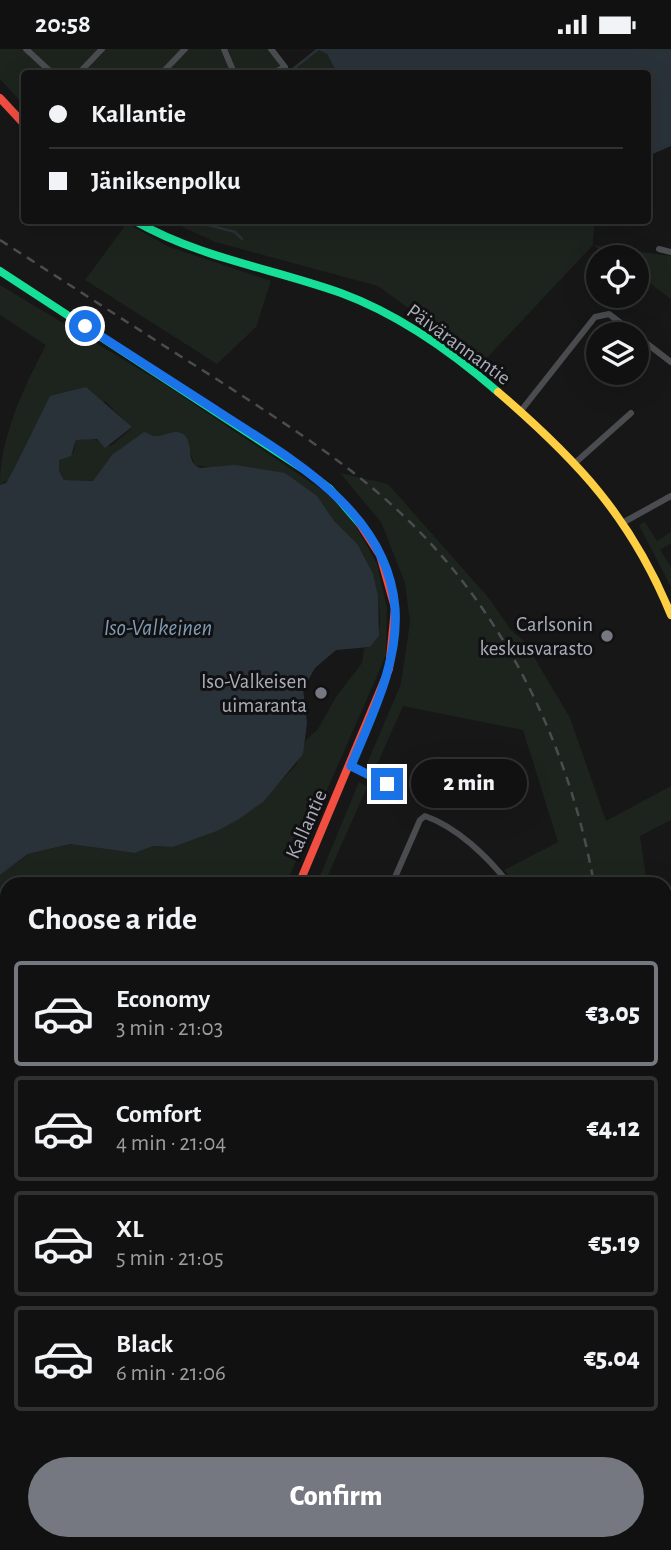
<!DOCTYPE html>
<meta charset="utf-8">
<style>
:root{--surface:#111;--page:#1e1f1f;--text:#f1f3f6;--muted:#9c9d9f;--line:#303131;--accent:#757880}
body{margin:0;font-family:"Alegreya Sans",sans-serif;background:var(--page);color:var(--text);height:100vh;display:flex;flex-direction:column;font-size:26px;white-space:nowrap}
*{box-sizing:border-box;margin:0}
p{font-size:23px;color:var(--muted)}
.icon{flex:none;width:38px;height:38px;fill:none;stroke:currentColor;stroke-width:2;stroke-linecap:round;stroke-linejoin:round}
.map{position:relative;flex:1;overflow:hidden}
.side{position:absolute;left:0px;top:828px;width:672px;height:674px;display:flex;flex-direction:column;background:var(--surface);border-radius:21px 21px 0 0;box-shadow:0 7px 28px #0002,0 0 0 2px var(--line)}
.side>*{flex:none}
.top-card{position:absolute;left:21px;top:21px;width:630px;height:154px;border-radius:7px;box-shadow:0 7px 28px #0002,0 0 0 2px var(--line);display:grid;align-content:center;height:154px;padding:0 28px;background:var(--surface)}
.fabs{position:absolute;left:586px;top:196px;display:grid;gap:14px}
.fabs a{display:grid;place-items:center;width:63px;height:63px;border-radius:50%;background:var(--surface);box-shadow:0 7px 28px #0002,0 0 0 2px var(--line);font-size:35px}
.end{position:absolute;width:32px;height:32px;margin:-16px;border:9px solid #1a73e8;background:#fff;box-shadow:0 0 0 4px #fff}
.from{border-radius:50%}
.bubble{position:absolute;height:49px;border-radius:24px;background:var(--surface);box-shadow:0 7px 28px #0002,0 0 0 2px var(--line);font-size:23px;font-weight:800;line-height:49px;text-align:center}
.top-card b{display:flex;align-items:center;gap:24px;height:66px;font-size:26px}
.top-card b+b{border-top:2px solid var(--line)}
.top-card i{width:18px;height:18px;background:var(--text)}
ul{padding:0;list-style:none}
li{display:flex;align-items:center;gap:21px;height:105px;margin:0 14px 10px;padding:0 14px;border:4px solid var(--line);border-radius:7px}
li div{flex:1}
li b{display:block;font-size:26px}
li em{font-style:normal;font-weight:800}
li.current{border-color:var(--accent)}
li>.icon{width:63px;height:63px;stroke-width:1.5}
h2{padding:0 28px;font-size:32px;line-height:84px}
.action{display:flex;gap:14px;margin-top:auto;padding:14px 28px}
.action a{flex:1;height:80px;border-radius:42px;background:var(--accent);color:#fff;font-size:28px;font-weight:800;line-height:80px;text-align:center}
.status{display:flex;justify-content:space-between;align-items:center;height:49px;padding:0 35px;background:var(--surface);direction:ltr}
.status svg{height:19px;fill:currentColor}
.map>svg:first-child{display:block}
.green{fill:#1d241e}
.water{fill:#2a3239}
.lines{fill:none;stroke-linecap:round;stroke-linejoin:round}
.stream{stroke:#2a3239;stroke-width:2.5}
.street{stroke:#4b4c50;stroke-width:6}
.fast{stroke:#16e098;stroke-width:8}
.slow{stroke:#ffcf43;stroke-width:8}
.jam{stroke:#f24e42;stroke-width:8}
.rail{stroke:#4b4c4f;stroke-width:2.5;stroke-dasharray:9 7;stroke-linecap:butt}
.route{stroke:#1a73e8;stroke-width:9}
.poi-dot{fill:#757880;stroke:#111113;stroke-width:2.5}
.labels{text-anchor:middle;stroke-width:6;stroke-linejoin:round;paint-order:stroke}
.street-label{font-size:21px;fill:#a8adb8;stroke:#111113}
.poi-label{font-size:21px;fill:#a8adb8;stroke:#111113;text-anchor:end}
.water-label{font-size:23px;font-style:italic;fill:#7f9bb3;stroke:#111113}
</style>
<div class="status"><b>20:58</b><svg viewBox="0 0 49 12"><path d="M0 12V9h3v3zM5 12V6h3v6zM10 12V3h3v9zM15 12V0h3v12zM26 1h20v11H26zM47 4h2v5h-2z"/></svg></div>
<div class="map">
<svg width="671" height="1501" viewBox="0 0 671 1501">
<rect width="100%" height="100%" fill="#171717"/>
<g class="green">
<polygon points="0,0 275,0 289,21 318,0 327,5 337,24 24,24 24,56 0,30"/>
<polygon points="170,172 594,172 593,196 671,207 671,250 637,225 637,208 612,208 593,196 483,313 378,237 215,193"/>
<polygon points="127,174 167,197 271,232 256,278 217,315 85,231"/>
<path d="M0,236L167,337L331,447L355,475L377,515L387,559L386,606L286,835H7V1047L0,1063V826L29,805L70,795L135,804L153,797L173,798L217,782L280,733L296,716L306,691L318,680L336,648L362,614L364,600C397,592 371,515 358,496L208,418L195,416L190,404L112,406L94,432L64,431L59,423V411L74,403L76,391L91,389L111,397L132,379L105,352L82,383L0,436C0,388 24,338 46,296L0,266Z"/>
<polygon points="340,424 388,435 487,547 511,581 525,593 570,669 606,772 671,737 671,771 640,787 647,835 515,835 504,821 558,793 523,681 403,657 375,720 366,717 401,635 410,573 405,534 381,473"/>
<polygon points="645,473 657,492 671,483 671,494 660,501 671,518 671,538 639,476"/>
<polygon points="359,733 367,738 324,835 318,832"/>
<polygon points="7,1451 7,1494 38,1495 34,1501 0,1501 0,1462"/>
<polygon points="311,1494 315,1501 158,1501 147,1495"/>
<polygon points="596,1494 598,1501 454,1501 450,1495"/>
</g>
<g class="water">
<polygon points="317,0 671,0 671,97 648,107 648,24 337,24 327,5"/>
<path d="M86,338L132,378L105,399L97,390L76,391L71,407L59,411V422L64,431L93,432L112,406L144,383C148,384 151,387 155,387C165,388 173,379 183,385C195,394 184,412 200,419L235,416L285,424L317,447L334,472L358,496L373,525L378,547L379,587L370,598L336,601L315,619L303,640L307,674L303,705L264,752L239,770L217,782L173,798L153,797L135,804L70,795L28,805L0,826V436L6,434L13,422L50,347Z"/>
<polygon points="671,1412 671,1501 635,1501 645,1495 665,1494 665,1418"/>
</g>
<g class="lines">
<g class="stream">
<polyline points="292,21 318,0"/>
<polyline points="205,172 208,176 235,183 242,190"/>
</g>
<g class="street">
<polyline points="26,0 52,24"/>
<polyline points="224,0 234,24"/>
<polyline points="271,0 285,18 273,24"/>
<polyline points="79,24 102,0"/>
<polyline points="162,24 185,0"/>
<polyline points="659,200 671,203"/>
<polyline points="637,287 671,313"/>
<polyline points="520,363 595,268 609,265 635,285"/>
<polyline points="575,414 631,364"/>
<polyline points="624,473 671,447"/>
<polyline points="350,717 387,735"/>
<path d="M392,835L420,771L425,767C457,778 488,808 509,835"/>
<polyline points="665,1322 671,1314"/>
</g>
<g class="fast">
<path d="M135,172C200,209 271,219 341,244C398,265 452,303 498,343"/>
<polyline points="0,222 306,422 330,440 360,475"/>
</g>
<g class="slow">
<path d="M498,343C577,411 631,468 671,566"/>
<polyline points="665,1110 671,1110"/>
<polyline points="44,1501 48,1494"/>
</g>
<g class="jam">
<polyline points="0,49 24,75"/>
<polyline points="299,835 389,620 395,559 380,506 360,475"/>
</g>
<g class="rail">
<path d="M0,191C73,238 145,285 218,331C279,371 341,409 394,458C501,555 569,694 594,835"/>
<polyline points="609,1494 611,1501"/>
</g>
</g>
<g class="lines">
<path class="route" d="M85,277C127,304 169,331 211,358C285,407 387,459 395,559C399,614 371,668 351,717L387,735"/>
</g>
<g class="poi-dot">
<circle cx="607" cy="587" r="7"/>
<circle cx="321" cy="644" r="7"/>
</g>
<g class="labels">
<g class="street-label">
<text transform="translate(459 295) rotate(36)" y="7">Päivärannantie</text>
<text transform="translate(306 775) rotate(-66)" y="7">Kallantie</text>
</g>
<g class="poi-label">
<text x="593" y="582">Carlsonin<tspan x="593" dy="24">keskusvarasto</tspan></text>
<text x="307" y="639">Iso-Valkeisen<tspan x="307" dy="24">uimaranta</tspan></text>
</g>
<g class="water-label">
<text x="158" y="586">Iso-Valkeinen</text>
</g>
</g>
</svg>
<div class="fabs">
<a><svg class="icon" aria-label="locate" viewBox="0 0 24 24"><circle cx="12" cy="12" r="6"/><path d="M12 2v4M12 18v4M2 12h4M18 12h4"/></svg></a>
<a><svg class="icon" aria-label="layers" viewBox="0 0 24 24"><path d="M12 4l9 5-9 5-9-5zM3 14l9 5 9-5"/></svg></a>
</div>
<i class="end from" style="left:85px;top:277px"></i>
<i class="end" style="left:387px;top:735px"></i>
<div class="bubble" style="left:411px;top:710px;width:116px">2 min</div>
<div class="top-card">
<b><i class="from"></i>Kallantie</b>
<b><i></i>Jäniksenpolku</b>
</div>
<section class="side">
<h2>Choose a ride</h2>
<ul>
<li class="current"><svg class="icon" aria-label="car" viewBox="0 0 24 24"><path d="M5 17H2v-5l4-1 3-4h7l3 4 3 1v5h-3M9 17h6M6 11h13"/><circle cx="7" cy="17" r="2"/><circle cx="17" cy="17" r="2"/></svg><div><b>Economy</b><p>3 min · 21:03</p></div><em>€3.05</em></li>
<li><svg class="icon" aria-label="car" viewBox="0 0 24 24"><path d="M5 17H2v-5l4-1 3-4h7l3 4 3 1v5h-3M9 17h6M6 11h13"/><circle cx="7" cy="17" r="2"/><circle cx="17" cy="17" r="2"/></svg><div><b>Comfort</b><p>4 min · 21:04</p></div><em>€4.12</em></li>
<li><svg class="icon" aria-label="car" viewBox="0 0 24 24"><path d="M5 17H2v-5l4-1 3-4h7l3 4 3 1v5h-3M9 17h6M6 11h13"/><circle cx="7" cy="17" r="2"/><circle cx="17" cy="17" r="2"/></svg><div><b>XL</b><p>5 min · 21:05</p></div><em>€5.19</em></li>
<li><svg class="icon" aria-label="car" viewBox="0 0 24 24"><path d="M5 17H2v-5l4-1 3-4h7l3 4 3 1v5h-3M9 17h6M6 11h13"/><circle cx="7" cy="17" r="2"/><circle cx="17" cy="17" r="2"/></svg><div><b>Black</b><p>6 min · 21:06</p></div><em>€5.04</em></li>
</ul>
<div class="action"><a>Confirm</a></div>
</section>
</div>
